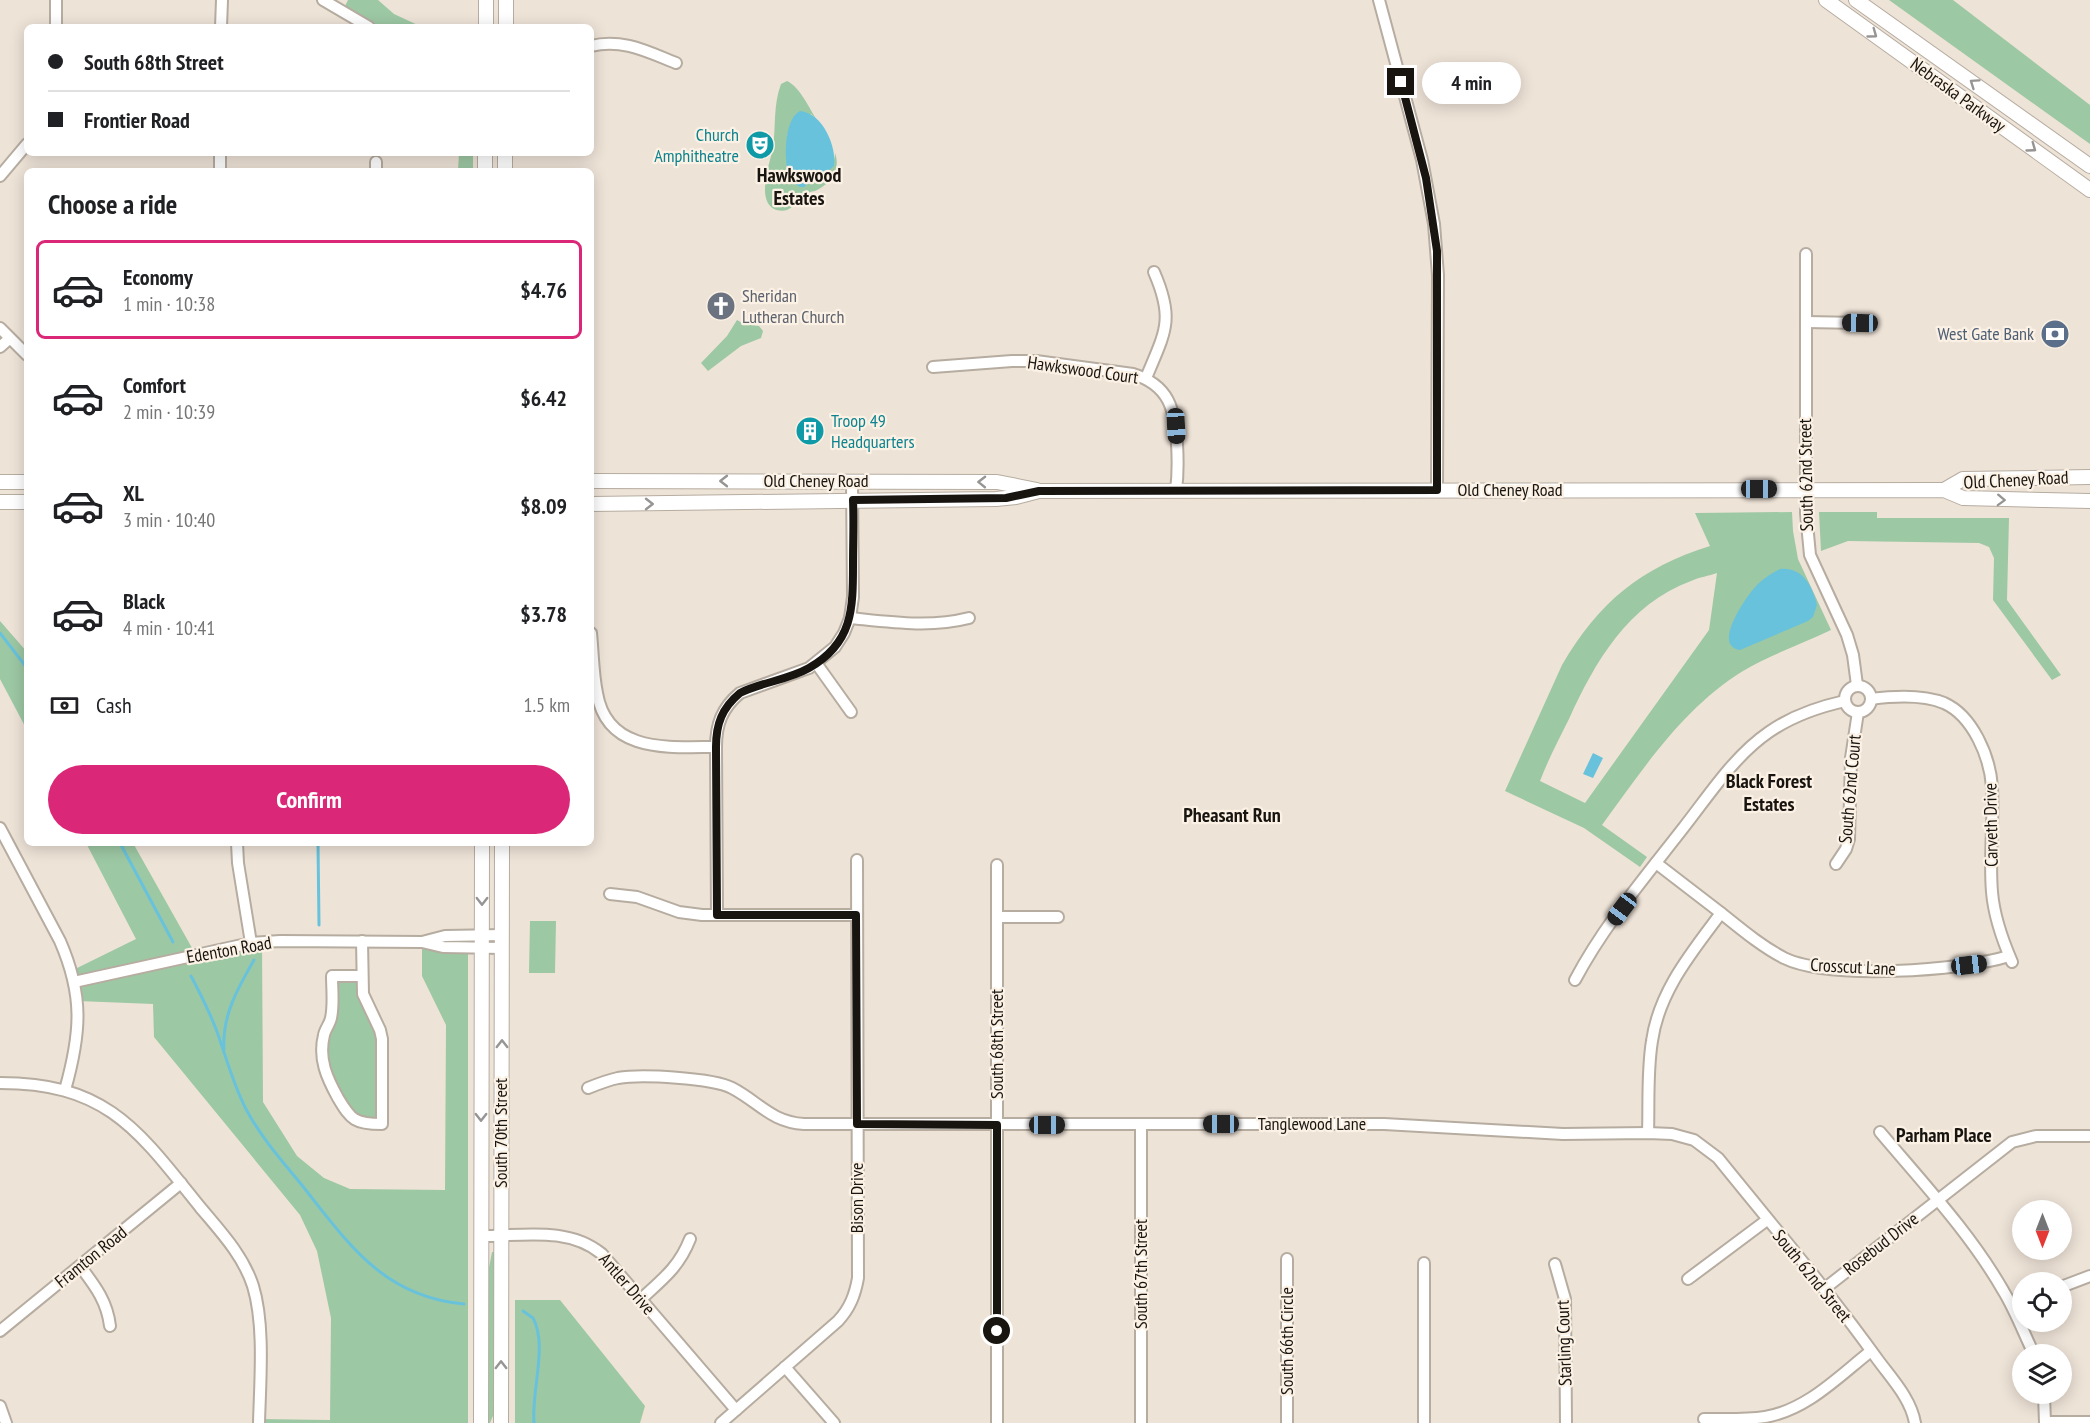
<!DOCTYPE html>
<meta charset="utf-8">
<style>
:root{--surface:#fff;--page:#f2f2f2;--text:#202124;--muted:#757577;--line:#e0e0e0;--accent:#db2777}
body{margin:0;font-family:"PT Sans Narrow",sans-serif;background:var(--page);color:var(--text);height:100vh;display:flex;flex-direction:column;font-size:22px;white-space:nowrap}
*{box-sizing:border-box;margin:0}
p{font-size:20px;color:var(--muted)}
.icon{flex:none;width:33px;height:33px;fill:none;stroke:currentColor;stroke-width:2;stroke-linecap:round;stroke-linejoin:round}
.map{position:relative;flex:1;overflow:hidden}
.sheet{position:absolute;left:24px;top:168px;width:570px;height:678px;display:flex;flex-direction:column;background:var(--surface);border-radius:9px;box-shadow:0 3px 15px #0003}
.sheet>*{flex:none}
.banner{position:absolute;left:24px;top:24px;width:570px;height:132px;border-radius:9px;box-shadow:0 3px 15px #0003;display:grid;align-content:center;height:132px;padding:0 24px;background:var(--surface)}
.needle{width:39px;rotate:180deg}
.buttons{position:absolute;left:2012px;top:1200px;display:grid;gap:12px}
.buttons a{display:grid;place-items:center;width:60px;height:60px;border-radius:50%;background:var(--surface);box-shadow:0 3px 15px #0003;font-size:30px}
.end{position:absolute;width:27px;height:27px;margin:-14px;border:8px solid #181410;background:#fff;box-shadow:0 0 0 3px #fff}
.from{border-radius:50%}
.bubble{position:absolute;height:42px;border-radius:21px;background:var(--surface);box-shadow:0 3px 15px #0003;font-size:20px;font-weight:800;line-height:42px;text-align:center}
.car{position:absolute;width:18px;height:36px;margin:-18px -9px;border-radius:8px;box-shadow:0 0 4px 2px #0007;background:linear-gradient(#222 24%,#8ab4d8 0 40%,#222 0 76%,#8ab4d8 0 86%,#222 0)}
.banner b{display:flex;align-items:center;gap:21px;height:57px;font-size:22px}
.banner b+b{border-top:2px solid var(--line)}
.banner i{width:15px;height:15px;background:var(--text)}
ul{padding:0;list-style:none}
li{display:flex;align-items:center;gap:18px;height:99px;margin:0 12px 9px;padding:0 12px;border:3px solid transparent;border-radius:9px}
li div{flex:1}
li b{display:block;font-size:22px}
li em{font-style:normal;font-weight:800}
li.current{border-color:var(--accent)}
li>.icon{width:54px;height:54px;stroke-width:1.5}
h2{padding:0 24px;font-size:27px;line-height:72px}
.pay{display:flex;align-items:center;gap:15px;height:66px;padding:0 24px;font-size:22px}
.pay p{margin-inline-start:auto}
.action{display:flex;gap:12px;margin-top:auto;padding:12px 24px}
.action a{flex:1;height:69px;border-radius:36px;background:var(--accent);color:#fff;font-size:24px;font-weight:800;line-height:69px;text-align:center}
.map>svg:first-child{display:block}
.green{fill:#9dc8a4;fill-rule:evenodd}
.water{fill:#68c2dc}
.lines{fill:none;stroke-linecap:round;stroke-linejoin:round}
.stream{stroke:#68c2dc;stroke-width:3}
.minor-casing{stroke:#b6aca0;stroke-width:14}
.major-casing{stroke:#b6aca0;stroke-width:16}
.minor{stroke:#fff;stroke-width:10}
.major{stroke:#fff;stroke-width:14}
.oneway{stroke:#979593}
.route{stroke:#181410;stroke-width:8}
.labels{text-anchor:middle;stroke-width:4.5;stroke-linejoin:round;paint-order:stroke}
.street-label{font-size:18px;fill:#181410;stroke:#fbf1e4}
.culture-label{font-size:18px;fill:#0d838f;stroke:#fbf1e4;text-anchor:end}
.worship-label{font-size:18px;fill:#5b616d;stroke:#fbf1e4;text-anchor:start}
.service-label{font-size:18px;fill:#4e5e75;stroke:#fbf1e4;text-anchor:end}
.neighbourhood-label{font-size:20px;font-weight:bold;fill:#181410;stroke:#fbf1e4}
</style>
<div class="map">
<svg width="2090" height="1423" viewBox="0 0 2090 1423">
<rect width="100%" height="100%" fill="#eee3d7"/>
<g class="green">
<polygon points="348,0 378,0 394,14 422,27 357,27 342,12"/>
<polygon points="1889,0 1953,0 2090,105 2090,144"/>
<path d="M787,81C800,87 809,108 817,120L811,114L787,135L788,176L808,184C818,172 835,172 835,153C841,169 831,183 817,190C813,192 807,192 804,194C797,198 795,207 787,210C783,211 778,211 774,209C756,199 770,163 773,148C776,127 773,105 781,84Z"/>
<polygon points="459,153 473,153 473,171 458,171"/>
<polygon points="737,320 744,324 759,326 763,331 761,338 741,346 708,371 701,363 727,336"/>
<path d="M1792,512L1793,531L1798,559L1831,630C1802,644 1770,655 1743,671C1683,708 1643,769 1602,825L1647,857L1640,867L1584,828L1505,791L1562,665C1599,602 1640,568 1710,546L1695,513ZM1717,573L1709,630L1585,803L1540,781C1548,760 1559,739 1569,719C1595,662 1628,604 1691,581C1699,577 1709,576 1717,573Z"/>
<polygon points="1819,512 1877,512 1877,518 2009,518 2007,600 2061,675 2052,680 1993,600 1994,558 1989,547 1979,543 1848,541 1821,551"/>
<polygon points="0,621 27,652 27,730 0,679"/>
<polygon points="86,843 133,843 196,955 262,942 263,1102 297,1156 324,1178 350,1189 445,1190 446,1025 422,976 422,942 468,948 468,1423 259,1423 259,1419 330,1420 331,1318 317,1251 300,1215 154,1037 153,1004 78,1001 71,971 136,939"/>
<polygon points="530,921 556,921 555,973 529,973"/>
<polygon points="332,976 362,976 376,1022 382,1124 359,1122 326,1077 325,1031"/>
<polygon points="492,1252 494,1252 495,1411 490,1423 488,1423 488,1273"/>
<polygon points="515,1300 560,1300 645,1406 640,1423 515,1423"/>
</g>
<g class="water">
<path d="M800,111C823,113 837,147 834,166L828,171L812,179L804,187H800L791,181C783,166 783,119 800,111Z"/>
<path d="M1780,569C1802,567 1812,585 1817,605L1813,617L1808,621L1740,650C1710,646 1749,592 1759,583C1766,577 1772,573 1780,569Z"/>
<polygon points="1593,753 1603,758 1593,778 1583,774"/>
</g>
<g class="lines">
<g class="stream">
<polyline points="0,633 27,668"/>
<polyline points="120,843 173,942"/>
<polyline points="318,843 319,925"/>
<path d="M191,976C200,993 209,1011 216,1029C226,1056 233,1085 247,1111C261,1137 282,1161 301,1184C348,1243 383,1297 464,1304"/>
<path d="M224,1049C222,1015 238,988 254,960"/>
<path d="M523,1311L533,1318C548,1345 531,1392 534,1423"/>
</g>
<g class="minor-casing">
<g id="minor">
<polyline points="323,0 369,27"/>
<polyline points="1379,0 1422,160 1434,224 1438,275 1437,490"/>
<polyline points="56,27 56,0"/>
<polyline points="221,27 222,0"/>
<path d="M591,46C622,38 648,52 676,63"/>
<polyline points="220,171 220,153"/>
<polyline points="376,171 376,162"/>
<polyline points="0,176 27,144"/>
<polyline points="1806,254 1806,513 1810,555 1847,635 1853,655 1857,685"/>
<polyline points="1806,322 1860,323"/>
<polyline points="0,328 27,355"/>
<polyline points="0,347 9,339"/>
<path d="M933,367L1012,361H1036L1133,374C1169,385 1175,409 1177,444C1178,460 1178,475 1176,491"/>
<path d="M1146,378C1165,332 1175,320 1154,272"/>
<path d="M850,618C890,622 930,628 969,618"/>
<path d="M591,633C593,653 593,674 597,693C607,754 670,747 716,747"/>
<polyline points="816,663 851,712"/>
<circle cx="1858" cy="699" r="13"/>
<path d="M1871,699C1894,696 1922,694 1944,703C1973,716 1990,757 1992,787C1994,822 1989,857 1992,892C1994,917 2002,939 2012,962"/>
<path d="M0,828L60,941C84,996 81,1033 65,1090"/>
<polyline points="237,843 238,863 251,943"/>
<path d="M1656,863C1678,880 1699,896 1721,913C1741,929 1761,946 1784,958C1829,980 1961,971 2009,956"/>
<polyline points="1836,864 1846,849 1849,839 1851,758 1858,712"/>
<polyline points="997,865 997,1423"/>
<polyline points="610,894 637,897 679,912 702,915 857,915"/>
<path d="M717,915L716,747C716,724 722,708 740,693L809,668L835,647L844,633L850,618L853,597L852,481"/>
<polyline points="997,917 1058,917"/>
<polyline points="422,942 443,947 502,948"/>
<path d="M362,976H332C332,989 334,1005 331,1018C330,1024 325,1029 324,1035C318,1059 327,1078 338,1098C351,1120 355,1124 382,1124V1039L380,1030L363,994L362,941"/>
<path d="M1575,980C1604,925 1646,876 1684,827C1710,794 1734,756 1769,732C1792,716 1818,707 1845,701"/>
<polyline points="74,982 251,943 280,941 422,942 445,936 502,935"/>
<path d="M0,1083C107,1083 138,1130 200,1207C220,1231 243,1255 253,1286C265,1325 260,1382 259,1423"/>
<path d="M588,1088C598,1084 608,1080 618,1078C641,1074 713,1078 732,1088C759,1102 771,1122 804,1124H1384L1563,1134L1648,1133L1672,1134L1694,1140L1718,1158C1772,1225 1828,1290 1878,1360C1892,1379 1911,1399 1915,1423"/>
<polyline points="1141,1124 1141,1423"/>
<path d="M1880,1132C1923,1183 1971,1234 2004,1292C2016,1312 2024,1334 2034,1354"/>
<path d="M1648,1133C1649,1103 1647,1071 1652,1041C1659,991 1692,952 1721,913"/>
<path d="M481,1236C522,1236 568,1226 602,1254L736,1410"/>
<polyline points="1555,1264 1565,1299 1566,1423"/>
<path d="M80,1266C95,1286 107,1301 110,1326"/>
<polyline points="1688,1279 1767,1220"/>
<polyline points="2061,1287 2090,1276"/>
<polyline points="1824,1289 2012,1142 2036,1136 2090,1136"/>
<path d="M641,1299C663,1279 679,1267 690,1239"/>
<polyline points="0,1331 181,1183"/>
<polyline points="785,1367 834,1423"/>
<polyline points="2044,1394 2045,1423"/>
<polyline points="0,1406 6,1423"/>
<path d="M1704,1419C1724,1419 1745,1420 1765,1417C1807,1410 1839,1376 1871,1351"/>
<polyline points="2045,1422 2090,1422"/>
<path d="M721,1423L838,1321C850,1308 855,1295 858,1278L857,860"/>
<polyline points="1287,1423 1287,1259"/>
<polyline points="1424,1423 1424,1263"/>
</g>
</g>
<g class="major-casing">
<g id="major">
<polyline points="1826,0 2090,190"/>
<polyline points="1856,0 2090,166"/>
<polyline points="486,27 486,0"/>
<polyline points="506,27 506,0"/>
<polyline points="485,171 485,153"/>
<polyline points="505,171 505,153"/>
<polyline points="591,481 997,482 1037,490"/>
<polyline points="0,482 27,482"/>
<polyline points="1944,490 1963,479 2090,477"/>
<polyline points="0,502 27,502"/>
<polyline points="591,504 996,499 1016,497 1039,491 1944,490 1963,498 2090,501"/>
<polyline points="481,1423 482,843"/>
<polyline points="501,1423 502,843"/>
</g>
</g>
<use href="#minor" class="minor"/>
<use href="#major" class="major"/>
</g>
<defs><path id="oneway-chevron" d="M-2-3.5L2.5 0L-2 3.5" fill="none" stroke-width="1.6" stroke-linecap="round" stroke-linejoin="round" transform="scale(1.5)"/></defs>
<g class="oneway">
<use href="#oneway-chevron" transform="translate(1873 34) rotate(36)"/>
<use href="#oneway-chevron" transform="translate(1974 83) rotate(-145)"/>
<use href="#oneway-chevron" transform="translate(2032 148) rotate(36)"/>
<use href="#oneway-chevron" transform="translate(724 481) rotate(180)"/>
<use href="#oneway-chevron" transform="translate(982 482) rotate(-179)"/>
<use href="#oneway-chevron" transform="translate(2001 500) rotate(2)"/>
<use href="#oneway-chevron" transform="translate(649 504)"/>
<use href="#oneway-chevron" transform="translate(482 901) rotate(90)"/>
<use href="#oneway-chevron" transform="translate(502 1044) rotate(-90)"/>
<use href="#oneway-chevron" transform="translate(481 1117) rotate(90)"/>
<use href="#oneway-chevron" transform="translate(501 1365) rotate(-90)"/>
</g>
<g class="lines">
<path class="route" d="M997,1331V1125L857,1124L856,915H717L716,747C716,724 722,708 740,693C762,682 788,680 809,668C853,643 853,609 853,564C853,543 854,521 853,500L1006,498L1039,491L1437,490V251L1426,178L1401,82"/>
</g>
<defs>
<g id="theatre-disc" transform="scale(1.5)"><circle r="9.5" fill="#0f9aa8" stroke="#fbf1e4"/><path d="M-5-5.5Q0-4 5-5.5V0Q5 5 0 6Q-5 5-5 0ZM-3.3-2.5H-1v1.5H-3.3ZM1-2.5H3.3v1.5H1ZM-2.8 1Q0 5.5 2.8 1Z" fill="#fff"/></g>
<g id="church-disc" transform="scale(1.5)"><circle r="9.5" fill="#6b7280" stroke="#fbf1e4"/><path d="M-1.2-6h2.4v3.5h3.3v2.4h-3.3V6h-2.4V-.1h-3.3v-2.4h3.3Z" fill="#fff"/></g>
<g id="bank-disc" transform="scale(1.5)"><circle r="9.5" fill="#5c6f8a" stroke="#fbf1e4"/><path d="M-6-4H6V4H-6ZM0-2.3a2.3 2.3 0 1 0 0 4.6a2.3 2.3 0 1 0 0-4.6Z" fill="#fff"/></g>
<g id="building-disc" transform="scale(1.5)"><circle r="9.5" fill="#0f9aa8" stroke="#fbf1e4"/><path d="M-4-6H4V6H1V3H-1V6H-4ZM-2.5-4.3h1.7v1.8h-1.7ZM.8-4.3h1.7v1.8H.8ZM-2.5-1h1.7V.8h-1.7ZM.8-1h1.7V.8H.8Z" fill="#fff"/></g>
</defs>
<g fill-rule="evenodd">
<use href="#theatre-disc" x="760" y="145"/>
<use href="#church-disc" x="721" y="306"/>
<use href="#bank-disc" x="2055" y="334"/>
<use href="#building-disc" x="810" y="431"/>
</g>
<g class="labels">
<g class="street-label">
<text transform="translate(1958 95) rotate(36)" y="6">Nebraska Parkway</text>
<text transform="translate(1083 370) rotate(8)" y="6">Hawkswood Court</text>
<text transform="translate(1806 475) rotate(-91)" y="6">South 62nd Street</text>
<text transform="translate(2016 480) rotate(-3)" y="6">Old Cheney Road</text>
<text x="816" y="487">Old Cheney Road</text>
<text x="1510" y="496">Old Cheney Road</text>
<text transform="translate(1850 789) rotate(-85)" y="6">South 62nd Court</text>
<text transform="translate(1991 825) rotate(-91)" y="6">Carveth Drive</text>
<text transform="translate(229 950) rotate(-10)" y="6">Edenton Road</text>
<text transform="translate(1853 967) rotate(3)" y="6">Crosscut Lane</text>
<text transform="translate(997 1044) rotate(-90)" y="6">South 68th Street</text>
<text x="1312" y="1130">Tanglewood Lane</text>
<text transform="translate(501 1133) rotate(-90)" y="6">South 70th Street</text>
<text transform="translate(857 1198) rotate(-90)" y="6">Bison Drive</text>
<text transform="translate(1881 1244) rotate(-38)" y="6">Rosebud Drive</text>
<text transform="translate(91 1257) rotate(-39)" y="6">Framton Road</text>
<text transform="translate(1141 1274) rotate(-90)" y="6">South 67th Street</text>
<text transform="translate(1812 1276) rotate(51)" y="6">South 62nd Street</text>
<text transform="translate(627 1284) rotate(49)" y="6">Antler Drive</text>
<text transform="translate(1287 1341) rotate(-90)" y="6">South 66th Circle</text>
<text transform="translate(1564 1343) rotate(-92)" y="6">Starling Court</text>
</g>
<g class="culture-label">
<text x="739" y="141">Church<tspan x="739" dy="21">Amphitheatre</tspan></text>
<text x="831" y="427" text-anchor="start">Troop 49<tspan x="831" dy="21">Headquarters</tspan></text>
</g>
<g class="worship-label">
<text x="742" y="302">Sheridan<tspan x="742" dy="21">Lutheran Church</tspan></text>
</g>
<g class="service-label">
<text x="2034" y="340">West Gate Bank</text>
</g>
<g class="neighbourhood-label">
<text x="799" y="182">Hawkswood<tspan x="799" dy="23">Estates</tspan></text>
<text x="1769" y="788">Black Forest<tspan x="1769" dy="23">Estates</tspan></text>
<text x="1232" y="822">Pheasant Run</text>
<text x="1944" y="1142">Parham Place</text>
</g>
</g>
</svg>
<div class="buttons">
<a><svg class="needle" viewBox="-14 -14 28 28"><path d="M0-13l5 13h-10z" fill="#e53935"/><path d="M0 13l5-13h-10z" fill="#757577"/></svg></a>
<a><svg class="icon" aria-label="locate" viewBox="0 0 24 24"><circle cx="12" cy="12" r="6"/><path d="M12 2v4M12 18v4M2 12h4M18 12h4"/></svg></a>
<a><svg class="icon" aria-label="layers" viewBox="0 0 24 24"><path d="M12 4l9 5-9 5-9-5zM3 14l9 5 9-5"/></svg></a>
</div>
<i class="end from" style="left:997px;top:1331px"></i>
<i class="end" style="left:1401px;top:82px"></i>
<div class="bubble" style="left:1422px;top:62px;width:99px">4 min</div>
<i class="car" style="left:1860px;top:323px;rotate:271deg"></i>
<i class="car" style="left:1176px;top:426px;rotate:177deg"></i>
<i class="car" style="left:1759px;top:489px;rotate:90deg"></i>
<i class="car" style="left:1622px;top:909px;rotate:217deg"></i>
<i class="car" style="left:1969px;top:965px;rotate:83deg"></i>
<i class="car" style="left:1221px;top:1124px;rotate:270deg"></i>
<i class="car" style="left:1047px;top:1125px;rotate:90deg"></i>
<div class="banner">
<b><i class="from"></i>South 68th Street</b>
<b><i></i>Frontier Road</b>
</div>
<section class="sheet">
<h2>Choose a ride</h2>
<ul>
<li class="current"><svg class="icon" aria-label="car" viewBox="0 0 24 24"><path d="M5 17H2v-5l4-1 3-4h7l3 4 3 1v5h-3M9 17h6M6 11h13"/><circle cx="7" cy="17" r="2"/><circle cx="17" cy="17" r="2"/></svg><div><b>Economy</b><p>1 min · 10:38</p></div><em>$4.76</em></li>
<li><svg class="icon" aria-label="car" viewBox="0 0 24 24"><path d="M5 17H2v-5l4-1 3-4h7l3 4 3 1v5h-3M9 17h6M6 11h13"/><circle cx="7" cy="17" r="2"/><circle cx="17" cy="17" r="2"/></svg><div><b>Comfort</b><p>2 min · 10:39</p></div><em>$6.42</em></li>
<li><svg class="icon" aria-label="car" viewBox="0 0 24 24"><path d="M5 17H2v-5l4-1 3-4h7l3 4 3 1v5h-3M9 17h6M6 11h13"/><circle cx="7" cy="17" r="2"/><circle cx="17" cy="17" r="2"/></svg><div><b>XL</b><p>3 min · 10:40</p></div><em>$8.09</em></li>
<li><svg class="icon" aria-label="car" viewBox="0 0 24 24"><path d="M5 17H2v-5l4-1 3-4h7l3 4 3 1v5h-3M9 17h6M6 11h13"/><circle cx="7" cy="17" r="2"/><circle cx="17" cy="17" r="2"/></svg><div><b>Black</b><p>4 min · 10:41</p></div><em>$3.78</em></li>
</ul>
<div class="pay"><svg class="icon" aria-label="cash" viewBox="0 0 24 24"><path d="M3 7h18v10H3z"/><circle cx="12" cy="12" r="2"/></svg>Cash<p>1.5 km</p></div>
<div class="action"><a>Confirm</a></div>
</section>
</div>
